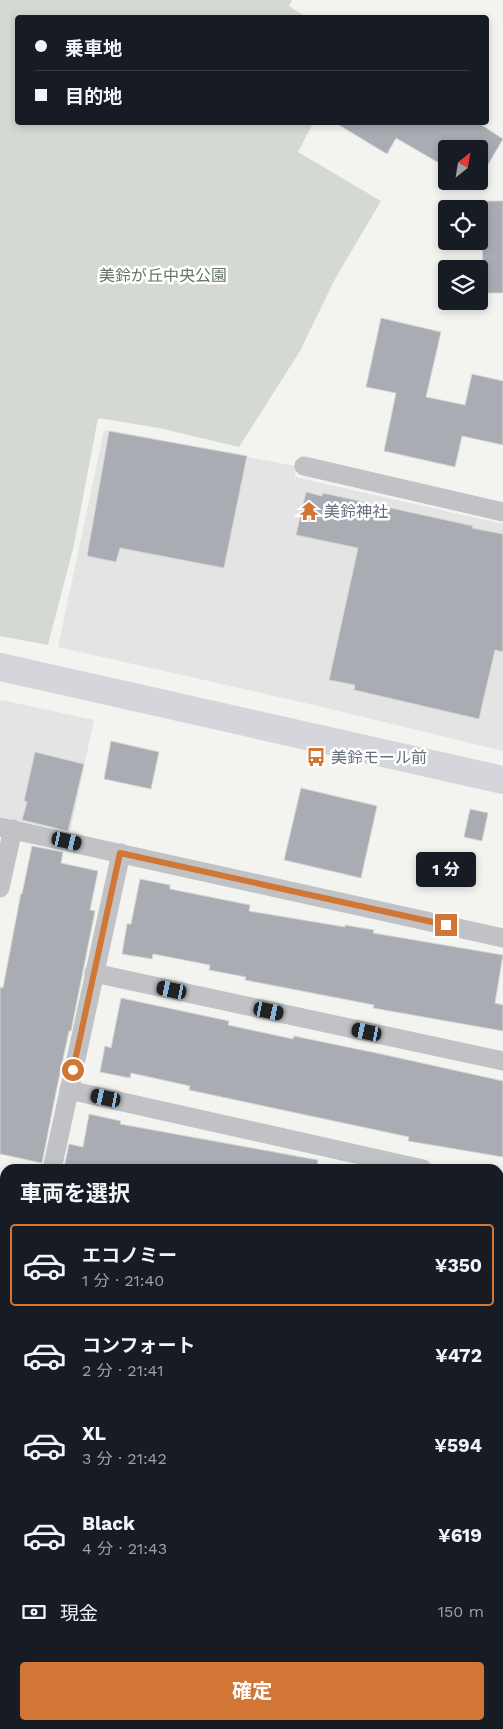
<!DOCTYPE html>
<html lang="ja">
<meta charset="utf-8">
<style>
:root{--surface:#171b24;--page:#20242c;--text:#f1f3f6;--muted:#9ea1a6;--line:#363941;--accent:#d17634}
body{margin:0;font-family:"Work Sans","Noto Sans JP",sans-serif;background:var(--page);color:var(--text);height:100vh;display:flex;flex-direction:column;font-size:19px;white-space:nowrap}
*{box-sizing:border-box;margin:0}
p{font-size:16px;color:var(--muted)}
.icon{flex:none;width:28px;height:28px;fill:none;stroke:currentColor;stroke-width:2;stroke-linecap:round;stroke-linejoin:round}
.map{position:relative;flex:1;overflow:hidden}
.panel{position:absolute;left:0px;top:1164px;width:504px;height:566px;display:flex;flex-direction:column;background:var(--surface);border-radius:15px 15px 0 0;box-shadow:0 2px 8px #0003}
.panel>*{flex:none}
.guide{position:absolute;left:15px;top:15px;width:474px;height:110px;border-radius:5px;box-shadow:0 2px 8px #0003;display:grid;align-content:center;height:110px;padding:0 20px;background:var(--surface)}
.needle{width:32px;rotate:30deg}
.buttons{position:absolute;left:438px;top:140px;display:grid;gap:10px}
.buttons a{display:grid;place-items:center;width:50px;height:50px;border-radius:5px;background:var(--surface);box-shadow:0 2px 8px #0003;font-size:25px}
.end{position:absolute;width:22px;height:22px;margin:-11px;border:6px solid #d17634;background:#fff;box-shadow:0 0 0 2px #fff}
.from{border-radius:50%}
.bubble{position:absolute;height:35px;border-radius:5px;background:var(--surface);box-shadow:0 2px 8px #0003;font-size:16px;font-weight:700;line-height:35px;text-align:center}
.car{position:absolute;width:15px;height:30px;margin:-15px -8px;border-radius:6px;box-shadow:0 0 4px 1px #0007;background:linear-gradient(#222 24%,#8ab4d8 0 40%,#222 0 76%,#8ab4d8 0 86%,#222 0)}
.guide b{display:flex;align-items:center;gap:18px;height:48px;font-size:19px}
.guide b+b{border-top:1px solid var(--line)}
.guide i{width:12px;height:12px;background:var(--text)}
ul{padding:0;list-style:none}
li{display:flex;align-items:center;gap:15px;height:82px;margin:0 10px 8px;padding:0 10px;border:2px solid transparent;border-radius:5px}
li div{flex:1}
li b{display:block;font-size:19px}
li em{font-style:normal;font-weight:700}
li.active{border-color:var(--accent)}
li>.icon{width:45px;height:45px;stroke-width:1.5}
h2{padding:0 20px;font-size:22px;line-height:60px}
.pay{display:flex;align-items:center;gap:12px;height:55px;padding:0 20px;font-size:19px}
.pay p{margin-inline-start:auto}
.action{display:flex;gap:10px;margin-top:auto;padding:10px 20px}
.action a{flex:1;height:58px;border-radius:5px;background:var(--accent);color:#fff;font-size:20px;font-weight:700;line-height:58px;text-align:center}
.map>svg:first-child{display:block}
.built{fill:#e4e4e4}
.green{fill:#d4dad2}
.building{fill:#a9adb3;stroke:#d5d5d3}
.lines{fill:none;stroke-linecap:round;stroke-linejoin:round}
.street{stroke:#c0c2c5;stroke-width:19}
.secondary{stroke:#d4d6db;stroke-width:28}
.route{stroke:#d17634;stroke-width:6}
.labels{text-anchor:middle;stroke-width:5;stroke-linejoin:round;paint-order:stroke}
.park-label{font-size:16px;fill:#647664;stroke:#fff}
.poi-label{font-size:16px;fill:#666f7e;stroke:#fff;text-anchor:start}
</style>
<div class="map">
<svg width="503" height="1729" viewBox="0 0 503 1729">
<rect width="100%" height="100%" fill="#f3f4f0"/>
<g class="built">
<polygon points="104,430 296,466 295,477 503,524 503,751 314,705 58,647"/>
<polygon points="2,700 94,720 70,832 0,817 0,701"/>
</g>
<g class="green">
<polygon points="0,0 292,0 289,6 306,17 18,18 18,122 313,123 298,152 381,201 335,279 300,351 239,447 159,428 98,418 74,545 48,645 0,636"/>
<polygon points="499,1195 503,1196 503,1297 499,1297"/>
</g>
<g class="building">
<polygon points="334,122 477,122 503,139 479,180 479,149 446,149 446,167 396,138 387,154"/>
<polygon points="481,201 503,201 503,293 484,293"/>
<polygon points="381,318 441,332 426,397 465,405 472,374 503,381 503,445 462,436 455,467 384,451 396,393 366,387"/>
<polygon points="109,431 247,456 224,568 120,548 116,562 87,556"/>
<polygon points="306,492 322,496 323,493 473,526 472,528 503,534 503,652 495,650 479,719 354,690 355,685 329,680 358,548 296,535"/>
<polygon points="111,741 159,752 151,789 104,779"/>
<polygon points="35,752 84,764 68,831 22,820 27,802 24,801"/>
<polygon points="301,788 377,806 361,878 284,860"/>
<polygon points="470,809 488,813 482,841 464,837"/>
<polygon points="32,846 63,852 61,863 98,871 90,910 95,911 71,1031 69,1031 56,1092 42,1163 0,1154 0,987 3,988 21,893 22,894"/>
<polygon points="140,879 170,885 170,889 250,905 249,911 345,927 345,925 374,930 373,933 503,955 495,1003 503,1005 503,1031 373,1008 374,1005 245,980 246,977 209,970 210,965 153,954 152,959 122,954 127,924 131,924"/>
<polygon points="121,998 229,1021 228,1025 293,1039 294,1036 381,1054 503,1081 503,1157 408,1141 409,1137 189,1090 190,1086 131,1073 130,1078 100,1072 105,1046 111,1048"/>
<polygon points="89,1114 121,1121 120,1124 318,1160 317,1169 64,1168 69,1144 83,1147"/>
</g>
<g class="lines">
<g class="street">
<polyline points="304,466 503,512"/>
<polyline points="0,827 503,938"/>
<polyline points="0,888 13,829"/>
<polyline points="94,973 503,1061"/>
<polyline points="69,1090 423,1169"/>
<polyline points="52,1169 121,853"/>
<polyline points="499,1186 503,1186"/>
<polyline points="499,1306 503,1306"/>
<polyline points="0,1320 5,1321"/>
<polyline points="499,1428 503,1429"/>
<polyline points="0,1493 5,1494"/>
<polyline points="499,1602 503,1603"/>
<polyline points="0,1615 5,1617"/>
<polyline points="499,1725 503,1726"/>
<polyline points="51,1729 52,1725"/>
</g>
<g class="secondary">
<polyline points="0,667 503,780"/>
<polyline points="0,1408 5,1409"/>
<polyline points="499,1519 503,1520"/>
</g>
</g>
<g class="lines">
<polyline class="route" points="73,1070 120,853 446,925"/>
</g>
<defs>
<g id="temple-bare" transform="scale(1.5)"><path d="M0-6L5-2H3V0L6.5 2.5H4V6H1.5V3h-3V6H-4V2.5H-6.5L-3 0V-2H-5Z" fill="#d17634" stroke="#fff" stroke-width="2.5" paint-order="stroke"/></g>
<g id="bus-bare" transform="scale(1.5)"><path d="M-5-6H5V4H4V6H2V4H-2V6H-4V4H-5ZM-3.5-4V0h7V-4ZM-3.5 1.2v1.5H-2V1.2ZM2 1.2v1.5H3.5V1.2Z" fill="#d17634" stroke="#fff" stroke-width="2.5" paint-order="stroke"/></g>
</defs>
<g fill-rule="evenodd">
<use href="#temple-bare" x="309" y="511"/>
<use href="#bus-bare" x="316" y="757"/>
</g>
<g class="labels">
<g class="park-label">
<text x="163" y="281">美鈴が丘中央公園</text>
</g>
<g class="poi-label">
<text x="324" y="517">美鈴神社</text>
<text x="331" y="763">美鈴モール前</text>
</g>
</g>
</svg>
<div class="buttons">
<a><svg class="needle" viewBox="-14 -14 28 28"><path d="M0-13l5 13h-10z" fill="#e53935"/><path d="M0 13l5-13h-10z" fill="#9ea1a6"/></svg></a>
<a><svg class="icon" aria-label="locate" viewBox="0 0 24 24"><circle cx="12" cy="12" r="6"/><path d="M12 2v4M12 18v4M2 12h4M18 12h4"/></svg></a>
<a><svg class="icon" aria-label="layers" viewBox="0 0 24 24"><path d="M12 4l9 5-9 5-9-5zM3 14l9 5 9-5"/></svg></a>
</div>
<i class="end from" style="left:73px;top:1070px"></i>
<i class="end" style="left:446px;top:925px"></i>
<div class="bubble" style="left:416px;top:852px;width:60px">1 分</div>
<i class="car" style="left:67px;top:841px;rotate:103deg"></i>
<i class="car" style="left:172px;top:990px;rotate:282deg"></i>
<i class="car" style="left:269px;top:1011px;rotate:102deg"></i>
<i class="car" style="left:367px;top:1032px;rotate:282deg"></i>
<i class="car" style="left:106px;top:1098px;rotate:282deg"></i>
<div class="guide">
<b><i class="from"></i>乗車地</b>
<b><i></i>目的地</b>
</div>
<section class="panel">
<h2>車両を選択</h2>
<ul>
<li class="active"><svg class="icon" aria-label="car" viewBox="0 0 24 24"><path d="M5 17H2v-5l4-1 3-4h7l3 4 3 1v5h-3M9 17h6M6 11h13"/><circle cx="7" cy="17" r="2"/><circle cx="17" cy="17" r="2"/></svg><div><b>エコノミー</b><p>1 分 · 21:40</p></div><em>¥350</em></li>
<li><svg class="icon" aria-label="car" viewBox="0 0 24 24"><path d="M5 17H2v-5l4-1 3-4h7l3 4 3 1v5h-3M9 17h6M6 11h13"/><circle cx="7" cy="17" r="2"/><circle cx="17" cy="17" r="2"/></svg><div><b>コンフォート</b><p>2 分 · 21:41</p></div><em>¥472</em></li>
<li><svg class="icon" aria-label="car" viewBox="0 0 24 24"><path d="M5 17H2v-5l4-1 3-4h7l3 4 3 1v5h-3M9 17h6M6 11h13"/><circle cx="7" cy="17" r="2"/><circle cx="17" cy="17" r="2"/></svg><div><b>XL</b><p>3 分 · 21:42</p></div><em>¥594</em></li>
<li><svg class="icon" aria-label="car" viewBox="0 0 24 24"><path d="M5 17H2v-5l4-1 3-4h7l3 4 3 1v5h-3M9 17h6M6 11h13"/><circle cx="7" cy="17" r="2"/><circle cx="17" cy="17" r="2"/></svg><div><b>Black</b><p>4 分 · 21:43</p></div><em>¥619</em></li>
</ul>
<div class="pay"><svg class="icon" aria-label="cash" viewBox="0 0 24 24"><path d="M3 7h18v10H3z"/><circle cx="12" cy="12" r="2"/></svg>現金<p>150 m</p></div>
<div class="action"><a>確定</a></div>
</section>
</div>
